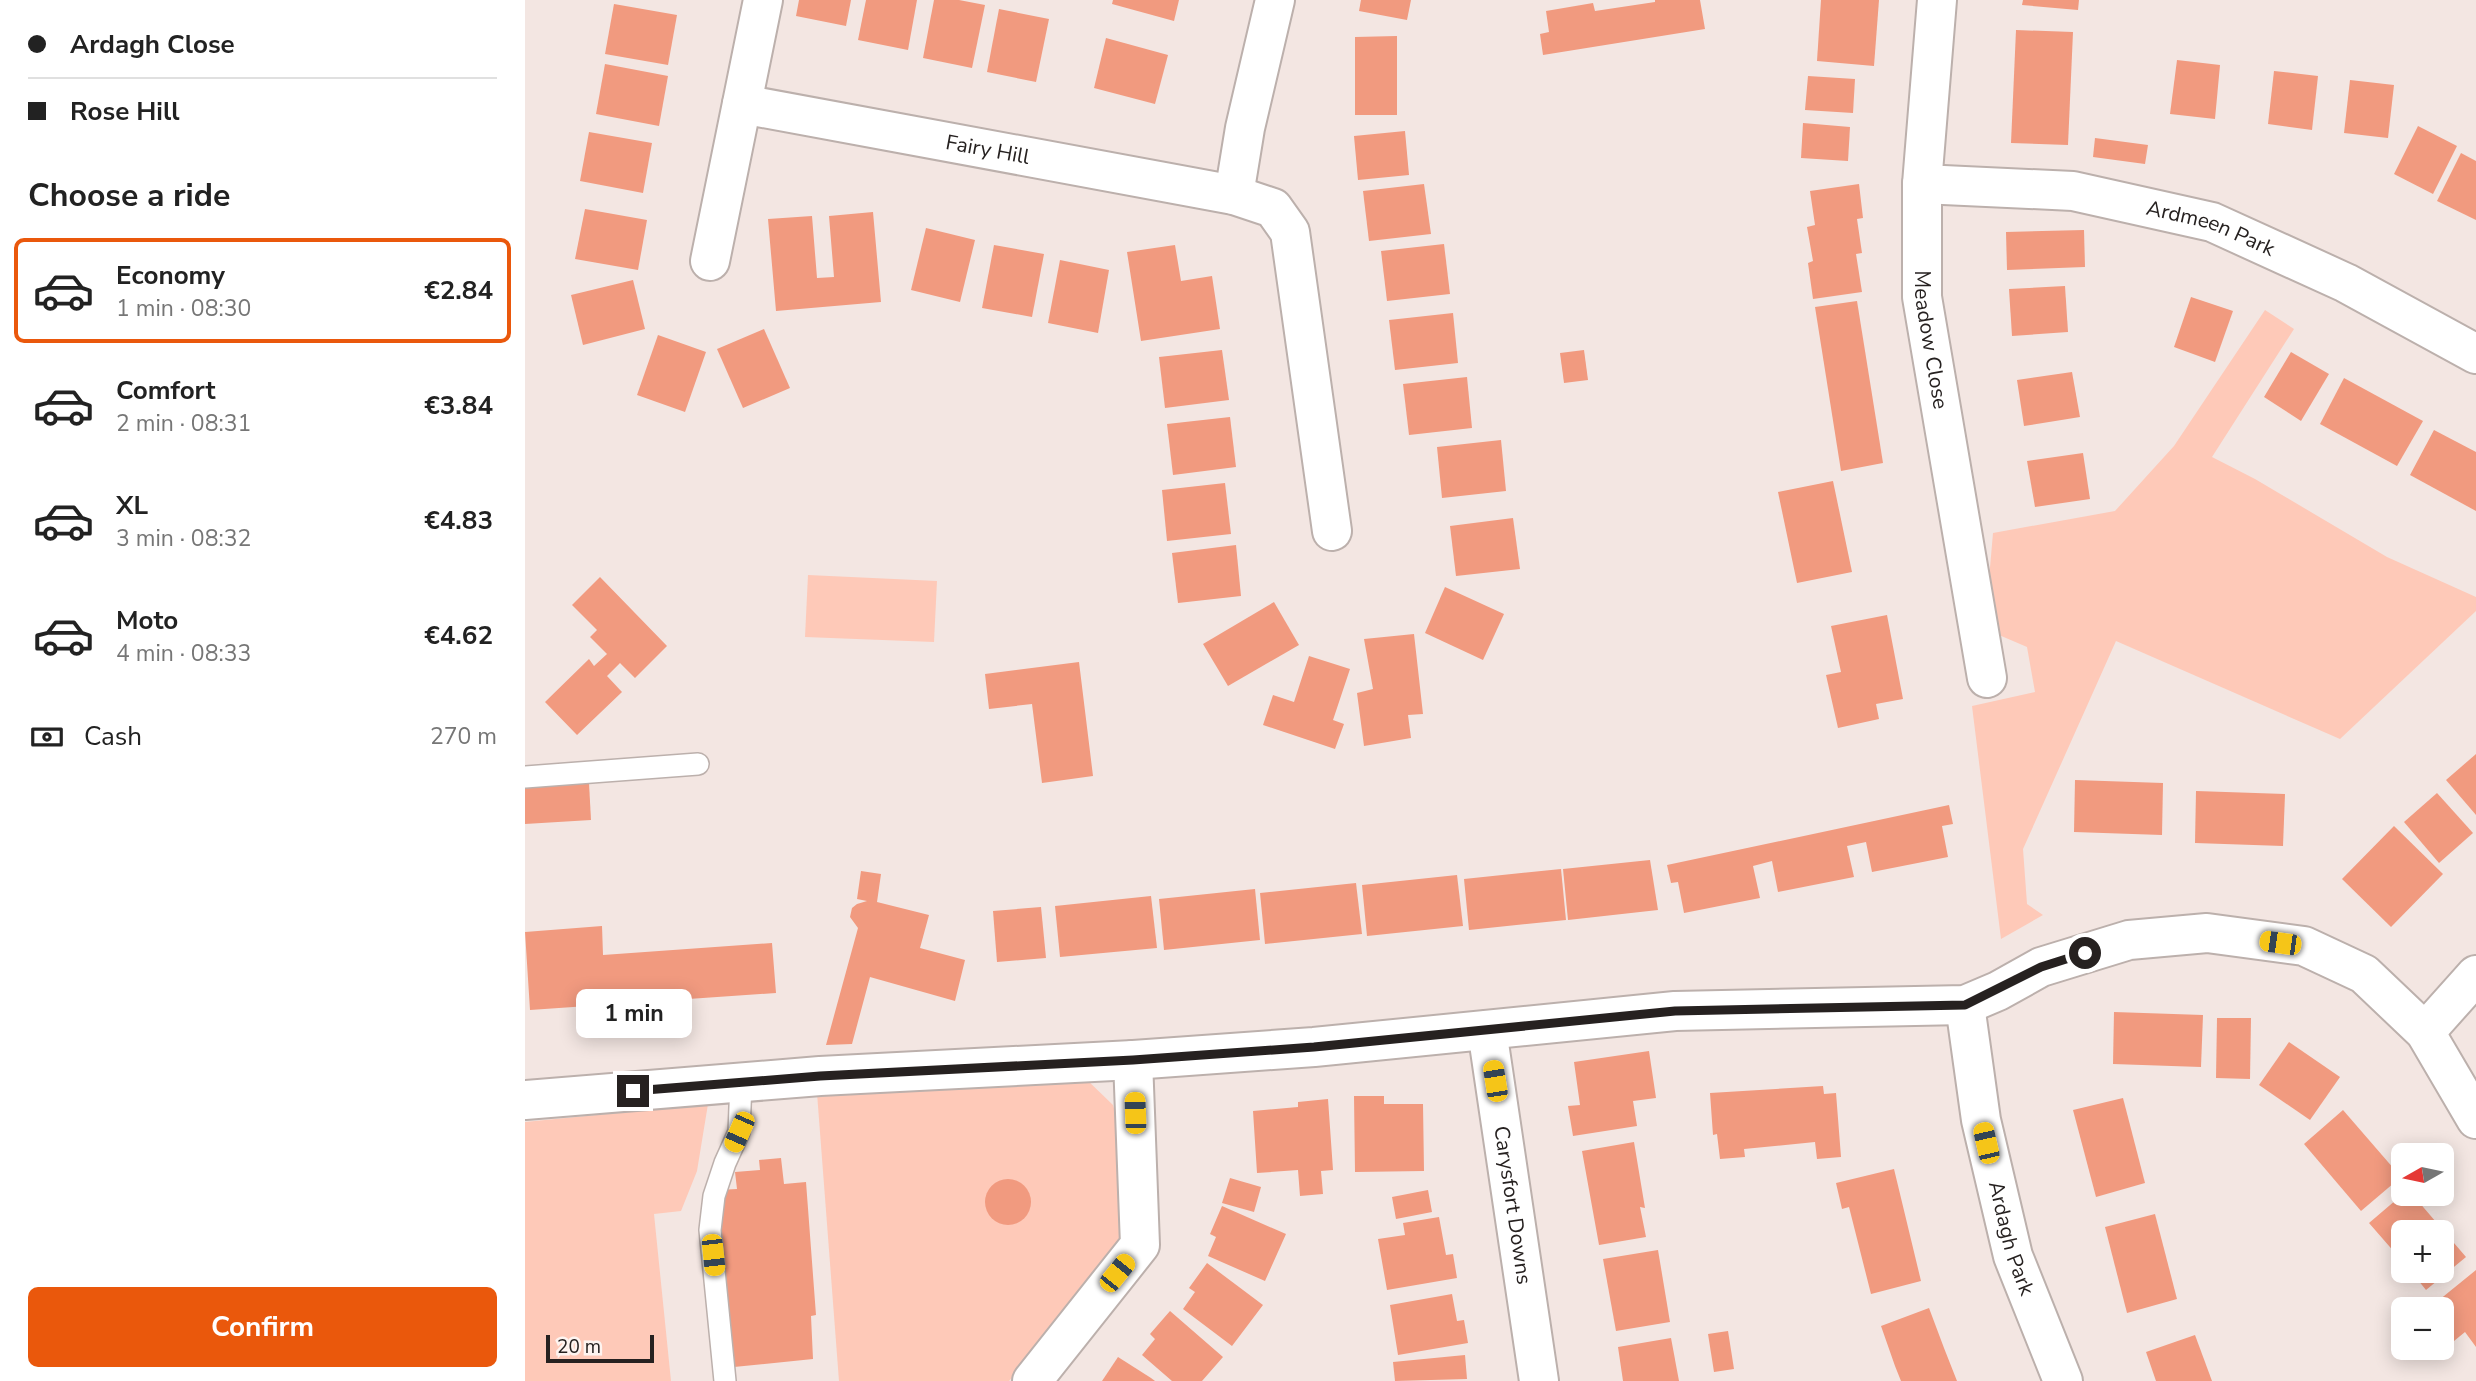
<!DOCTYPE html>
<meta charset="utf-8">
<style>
:root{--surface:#fff;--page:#f2f2f2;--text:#222;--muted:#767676;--line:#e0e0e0;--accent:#ea580c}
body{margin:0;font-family:"Nunito Sans",sans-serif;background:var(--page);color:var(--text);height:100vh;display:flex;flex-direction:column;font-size:26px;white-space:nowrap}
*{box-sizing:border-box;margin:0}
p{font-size:23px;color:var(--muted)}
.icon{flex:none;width:38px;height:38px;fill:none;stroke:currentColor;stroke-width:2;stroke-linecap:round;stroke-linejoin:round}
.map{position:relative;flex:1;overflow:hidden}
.details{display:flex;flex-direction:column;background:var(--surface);width:525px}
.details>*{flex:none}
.hud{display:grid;align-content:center;height:154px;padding:0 28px;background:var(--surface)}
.needle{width:46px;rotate:261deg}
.controls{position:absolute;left:1866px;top:1143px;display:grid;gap:14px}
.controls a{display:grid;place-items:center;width:63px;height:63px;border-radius:10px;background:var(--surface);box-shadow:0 4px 18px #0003;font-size:35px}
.scale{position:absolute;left:21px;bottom:18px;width:108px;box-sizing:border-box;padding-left:7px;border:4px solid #262120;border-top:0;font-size:19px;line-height:24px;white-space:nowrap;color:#262120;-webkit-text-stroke:5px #fef4f0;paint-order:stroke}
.end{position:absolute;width:32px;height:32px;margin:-16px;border:9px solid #262120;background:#fff;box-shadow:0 0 0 4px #fff}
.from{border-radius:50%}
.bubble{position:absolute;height:49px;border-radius:10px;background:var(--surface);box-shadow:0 4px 18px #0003;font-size:23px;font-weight:700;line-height:49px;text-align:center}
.car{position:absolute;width:21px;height:42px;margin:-21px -10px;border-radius:9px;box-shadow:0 0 5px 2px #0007;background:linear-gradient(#f5c518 24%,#345 0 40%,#f5c518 0 76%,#345 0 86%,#f5c518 0)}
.hud b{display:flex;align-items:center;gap:24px;height:66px;font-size:26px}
.hud b+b{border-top:2px solid var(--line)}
.hud i{width:18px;height:18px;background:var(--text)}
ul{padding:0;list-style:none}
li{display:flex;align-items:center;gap:21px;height:105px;margin:0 14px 10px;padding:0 14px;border:4px solid transparent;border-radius:10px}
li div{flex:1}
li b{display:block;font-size:26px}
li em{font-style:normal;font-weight:700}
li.selected{border-color:var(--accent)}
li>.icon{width:63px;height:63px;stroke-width:1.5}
h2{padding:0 28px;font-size:32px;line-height:84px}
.pay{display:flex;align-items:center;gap:18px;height:77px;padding:0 28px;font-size:26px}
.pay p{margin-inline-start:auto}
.primary-button{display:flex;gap:14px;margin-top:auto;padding:14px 28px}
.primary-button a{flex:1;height:80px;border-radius:10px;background:var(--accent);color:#fff;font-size:28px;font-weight:700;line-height:80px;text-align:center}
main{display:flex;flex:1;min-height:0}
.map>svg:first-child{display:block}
.green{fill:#fec9b8}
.building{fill:#f19a7f}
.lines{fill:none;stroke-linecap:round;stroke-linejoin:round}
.service-casing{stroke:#bcb0ac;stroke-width:24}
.minor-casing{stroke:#bcb0ac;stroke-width:42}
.service{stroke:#fff;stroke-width:21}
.minor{stroke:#fff;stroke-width:38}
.route{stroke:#262120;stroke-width:9}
.labels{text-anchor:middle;stroke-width:5;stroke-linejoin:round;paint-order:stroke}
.street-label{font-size:21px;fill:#262120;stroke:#fef4f0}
</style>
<main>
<section class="details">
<div class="hud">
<b><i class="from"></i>Ardagh Close</b>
<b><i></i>Rose Hill</b>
</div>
<h2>Choose a ride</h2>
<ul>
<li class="selected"><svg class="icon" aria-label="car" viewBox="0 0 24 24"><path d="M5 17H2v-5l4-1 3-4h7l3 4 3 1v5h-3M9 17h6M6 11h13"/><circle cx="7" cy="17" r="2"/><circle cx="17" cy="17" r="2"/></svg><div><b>Economy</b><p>1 min · 08:30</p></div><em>€2.84</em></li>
<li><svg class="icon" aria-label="car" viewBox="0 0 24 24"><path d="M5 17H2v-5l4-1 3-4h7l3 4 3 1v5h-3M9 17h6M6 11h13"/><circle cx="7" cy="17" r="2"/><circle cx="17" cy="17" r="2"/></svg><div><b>Comfort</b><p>2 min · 08:31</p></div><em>€3.84</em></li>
<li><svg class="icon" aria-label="car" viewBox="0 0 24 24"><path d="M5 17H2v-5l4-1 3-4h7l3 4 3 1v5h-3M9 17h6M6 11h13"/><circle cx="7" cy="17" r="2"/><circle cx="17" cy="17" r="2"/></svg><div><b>XL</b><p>3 min · 08:32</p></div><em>€4.83</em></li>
<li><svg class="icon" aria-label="car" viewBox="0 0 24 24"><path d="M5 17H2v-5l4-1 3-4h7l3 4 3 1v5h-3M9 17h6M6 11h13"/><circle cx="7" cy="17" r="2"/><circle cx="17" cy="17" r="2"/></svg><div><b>Moto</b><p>4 min · 08:33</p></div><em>€4.62</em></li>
</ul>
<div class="pay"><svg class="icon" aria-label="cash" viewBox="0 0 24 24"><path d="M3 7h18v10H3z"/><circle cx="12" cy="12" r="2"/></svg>Cash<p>270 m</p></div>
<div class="primary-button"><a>Confirm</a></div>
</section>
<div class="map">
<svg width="1951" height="1381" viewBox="0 0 1951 1381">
<rect width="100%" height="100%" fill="#f3e6e2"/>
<g class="green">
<polygon points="1740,310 1769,329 1687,457 1730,479 1862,557 1951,597 1951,611 1815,739 1591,641 1498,849 1502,904 1518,915 1476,939 1447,706 1510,692 1502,647 1474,635 1464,579 1468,533 1590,511 1649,446"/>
<polygon points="283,575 412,581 409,642 280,637"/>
<polygon points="559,1077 588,1105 598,1139 601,1239 586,1265 484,1381 314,1381 292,1093"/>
<polygon points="183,1104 172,1171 156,1211 129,1214 146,1381 0,1381 0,1122"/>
</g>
<g class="building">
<polygon points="274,0 326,0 321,26 271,16"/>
<polygon points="341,0 392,0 383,50 333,40"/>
<polygon points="409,0 434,0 460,5 447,68 398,58"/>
<polygon points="588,0 654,0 649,21 587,4"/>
<polygon points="836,0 886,0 882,20 834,11"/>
<polygon points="1130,0 1175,0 1180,29 1018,55 1015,34 1024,32 1021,11 1068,3 1070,11 1130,2"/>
<polygon points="1296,0 1354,0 1349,66 1292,61"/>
<polygon points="1498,0 1554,0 1553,10 1497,5"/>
<polygon points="89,4 152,15 143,65 80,54"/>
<polygon points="474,9 524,19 511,82 462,72"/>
<polygon points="1491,30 1548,32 1543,145 1486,143"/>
<polygon points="872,36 872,115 830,115 830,37"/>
<polygon points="581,38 643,55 630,104 569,88"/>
<polygon points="1652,60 1695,65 1690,119 1645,114"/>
<polygon points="80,64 143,76 134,126 71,114"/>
<polygon points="1749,71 1793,76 1787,130 1743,124"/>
<polygon points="1283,76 1330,79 1328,113 1280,110"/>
<polygon points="1825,80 1869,85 1863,138 1819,133"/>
<polygon points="1278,123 1325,127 1323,161 1276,158"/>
<polygon points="1893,126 1932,146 1908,194 1869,174"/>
<polygon points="880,131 884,175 833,180 829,136"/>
<polygon points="64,132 127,143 118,193 55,181"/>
<polygon points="1570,138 1623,145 1620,164 1568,157"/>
<polygon points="1936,153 1951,161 1951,220 1912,201"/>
<polygon points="899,184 906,234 844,241 838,191"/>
<polygon points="1334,184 1338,218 1332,219 1337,253 1331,254 1337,292 1288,299 1283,263 1288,261 1282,227 1290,225 1285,191"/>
<polygon points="60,209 122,220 113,270 50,259"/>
<polygon points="348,212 356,302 251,311 243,219 287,216 292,278 309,277 304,216"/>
<polygon points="401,228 450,240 435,302 386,290"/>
<polygon points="1559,230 1560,267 1482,270 1481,232"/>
<polygon points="919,244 925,294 862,301 856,251"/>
<polygon points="469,245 519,254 507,317 457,308"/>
<polygon points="650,245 656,281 687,276 695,329 616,341 602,252"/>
<polygon points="535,260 584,270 573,333 523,323"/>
<polygon points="108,280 120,329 58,345 46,295"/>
<polygon points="1540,286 1543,332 1487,336 1484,289"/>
<polygon points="1666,297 1708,311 1690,362 1649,347"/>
<polygon points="1332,301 1358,463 1316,471 1290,307"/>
<polygon points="928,313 933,363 870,370 864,320"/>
<polygon points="239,329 265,388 218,408 192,349"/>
<polygon points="133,335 181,352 160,412 112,395"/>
<polygon points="697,350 704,400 640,408 634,357"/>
<polygon points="1059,350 1063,380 1039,383 1035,353"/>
<polygon points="1766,352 1804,374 1776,421 1739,397"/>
<polygon points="1547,372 1555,417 1499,426 1492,380"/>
<polygon points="942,377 947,428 884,435 878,384"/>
<polygon points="1819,378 1898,421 1872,466 1795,424"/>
<polygon points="705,417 711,467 648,475 642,424"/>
<polygon points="1909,430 1951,452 1951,511 1885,475"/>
<polygon points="976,440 981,491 917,498 912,447"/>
<polygon points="1558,453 1565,499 1510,507 1502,461"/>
<polygon points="1308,481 1327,572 1272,583 1253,492"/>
<polygon points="700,483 706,534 642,541 637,490"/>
<polygon points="988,518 995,569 931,576 925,526"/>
<polygon points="711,545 716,596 653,603 647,553"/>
<polygon points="75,577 142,646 110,678 95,663 82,676 97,692 52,735 20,702 64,659 69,666 82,654 65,637 72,630 47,605"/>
<polygon points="920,587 979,614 958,660 900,633"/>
<polygon points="749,602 774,645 703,686 678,644"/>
<polygon points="1362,615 1378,699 1351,704 1354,719 1313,728 1301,675 1316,672 1306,626"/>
<polygon points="889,634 898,714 883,715 886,738 839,746 832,693 848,689 839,639"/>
<polygon points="784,656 825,669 808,720 819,724 810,749 738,725 748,695 769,702"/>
<polygon points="554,662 568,776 517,783 507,704 464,709 460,674"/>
<polygon points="1951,754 1951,815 1921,780"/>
<polygon points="1550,780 1638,783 1637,835 1549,832"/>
<polygon points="64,783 66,820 0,824 0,788"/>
<polygon points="1671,791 1760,794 1758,846 1670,843"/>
<polygon points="1912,793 1948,833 1914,863 1879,822"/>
<polygon points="1424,805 1428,824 1417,826 1423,857 1347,872 1341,842 1322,846 1329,877 1253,892 1247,861 1228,866 1235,898 1159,913 1153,882 1146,883 1142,865"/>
<polygon points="1869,826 1918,874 1866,927 1817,879"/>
<polygon points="1125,860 1133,910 1043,920 1038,869"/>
<polygon points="1036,869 1041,920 944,930 939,879"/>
<polygon points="336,871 356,874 352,902 404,915 395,948 440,960 430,1001 345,977 327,1044 301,1045 333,928 325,917 327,908 332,904 342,901 332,899"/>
<polygon points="932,875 938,926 842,936 837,885"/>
<polygon points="831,883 837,934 740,944 735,893"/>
<polygon points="730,889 735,940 639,950 634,899"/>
<polygon points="626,896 632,948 535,957 530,906"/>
<polygon points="516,907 521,958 472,962 468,911"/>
<polygon points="77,926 78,955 247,943 251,993 5,1010 0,932"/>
<polygon points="1589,1012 1678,1015 1676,1067 1588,1064"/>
<polygon points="1692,1018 1726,1018 1725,1079 1691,1078"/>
<polygon points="1764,1042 1815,1077 1785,1120 1734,1085"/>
<polygon points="1124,1051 1131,1098 1108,1101 1112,1126 1048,1136 1043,1106 1055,1105 1049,1062"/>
<polygon points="1298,1086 1299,1094 1311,1093 1316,1157 1292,1159 1290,1142 1219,1149 1220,1157 1195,1159 1192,1134 1188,1135 1185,1093"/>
<polygon points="829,1096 859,1096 859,1104 898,1104 899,1171 830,1172"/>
<polygon points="1598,1098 1620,1183 1571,1197 1548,1110"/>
<polygon points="803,1099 808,1170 796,1171 798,1194 775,1196 773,1170 732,1173 728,1111 773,1107 773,1102"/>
<polygon points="1818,1110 1876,1177 1836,1211 1779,1144"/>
<polygon points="1109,1142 1120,1208 1115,1207 1121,1237 1074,1245 1057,1151"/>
<polygon points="256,1158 259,1184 281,1182 291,1315 286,1316 288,1359 209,1367 193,1190 212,1189 210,1172 235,1170 234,1160"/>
<polygon points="1369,1169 1396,1281 1346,1294 1324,1207 1317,1209 1311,1183"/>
<polygon points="705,1178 736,1187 729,1212 697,1203"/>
<circle cx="483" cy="1202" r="23"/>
<polygon points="903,1190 907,1212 871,1219 867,1197"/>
<polygon points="1878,1194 1887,1194 1941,1257 1901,1290 1885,1270 1916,1270 1916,1232 1878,1232 1878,1262 1844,1223"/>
<polygon points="697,1206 761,1234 740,1281 683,1256 691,1237 685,1234"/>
<polygon points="1630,1214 1652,1299 1602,1313 1580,1227"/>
<polygon points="914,1217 921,1255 928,1254 932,1278 862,1290 853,1239 880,1235 878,1223"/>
<polygon points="1133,1250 1145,1322 1091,1331 1078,1259"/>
<polygon points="682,1263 738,1305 707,1346 658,1309 670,1292 664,1288"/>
<polygon points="1951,1270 1951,1347 1940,1332 1918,1350 1908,1349 1916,1348 1916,1309 1903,1309"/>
<polygon points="927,1294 932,1321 939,1320 943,1343 873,1355 865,1305"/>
<polygon points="1404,1308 1419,1348 1432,1381 1376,1381 1370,1366 1356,1326"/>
<polygon points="645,1311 698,1357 677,1381 647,1381 617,1355 630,1339 625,1334"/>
<polygon points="1203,1331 1209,1369 1189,1372 1183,1334"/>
<polygon points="1670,1335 1687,1381 1631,1381 1621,1352"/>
<polygon points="1146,1338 1154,1381 1098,1381 1093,1347"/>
<polygon points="940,1355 942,1379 870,1381 868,1362"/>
<polygon points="593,1357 626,1378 630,1381 577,1381"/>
</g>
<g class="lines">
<g class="service-casing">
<g id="service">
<polyline points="0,777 173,764"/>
<polyline points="200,1381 185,1230 189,1196 200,1163 214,1132 216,1082"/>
</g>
</g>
<g class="minor-casing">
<g id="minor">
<path id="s1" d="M1412,0L1397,184V297L1462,678"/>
<path id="s2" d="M217,104L709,195L748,208L765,232L807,531"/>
<path id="s3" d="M1397,184L1548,191L1687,222L1821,283L1951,354"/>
<polyline points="709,195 720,128 750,0"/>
<polyline points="185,261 238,0"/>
<path id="s4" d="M1440,1005L1456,1120L1488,1256L1538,1381"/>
<path id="s5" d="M962,1030L1014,1381"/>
<polyline points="1900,1032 1951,975"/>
<polyline points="0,1100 295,1076 608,1060 789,1047 1150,1011 1440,1005 1473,991 1516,967 1604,940 1682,933 1779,946 1839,974 1900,1032 1951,1119"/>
<polyline points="507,1381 615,1245 608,1060"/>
</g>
</g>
<use href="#service" class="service"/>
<use href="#minor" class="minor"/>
</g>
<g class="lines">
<polyline class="route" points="108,1091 295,1076 608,1060 789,1047 1150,1011 1440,1005 1516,967 1560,953"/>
</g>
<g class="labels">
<g class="street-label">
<text dy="7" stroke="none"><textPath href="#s2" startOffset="250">Fairy Hill</textPath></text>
<text dy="7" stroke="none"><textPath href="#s3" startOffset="294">Ardmeen Park</textPath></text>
<text dy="7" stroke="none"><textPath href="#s1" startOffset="341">Meadow Close</textPath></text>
<text dy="7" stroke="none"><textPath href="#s5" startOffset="177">Carysfort Downs</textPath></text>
<text dy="7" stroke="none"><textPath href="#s4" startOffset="238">Ardagh Park</textPath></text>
</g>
</g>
</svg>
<div class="controls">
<a><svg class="needle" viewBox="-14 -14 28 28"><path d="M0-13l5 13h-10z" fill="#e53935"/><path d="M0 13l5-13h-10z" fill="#767676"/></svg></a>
<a>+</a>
<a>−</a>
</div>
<div class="scale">20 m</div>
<i class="end from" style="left:1560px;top:953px"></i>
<i class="end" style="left:108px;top:1091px"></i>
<div class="bubble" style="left:51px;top:989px;width:116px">1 min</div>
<i class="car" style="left:1755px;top:943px;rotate:278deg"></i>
<i class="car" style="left:970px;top:1081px;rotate:351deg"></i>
<i class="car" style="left:610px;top:1113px;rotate:358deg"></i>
<i class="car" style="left:214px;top:1132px;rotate:204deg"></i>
<i class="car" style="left:1461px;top:1143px;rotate:347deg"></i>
<i class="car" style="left:188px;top:1255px;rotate:174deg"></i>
<i class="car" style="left:592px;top:1273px;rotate:39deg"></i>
</div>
</main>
